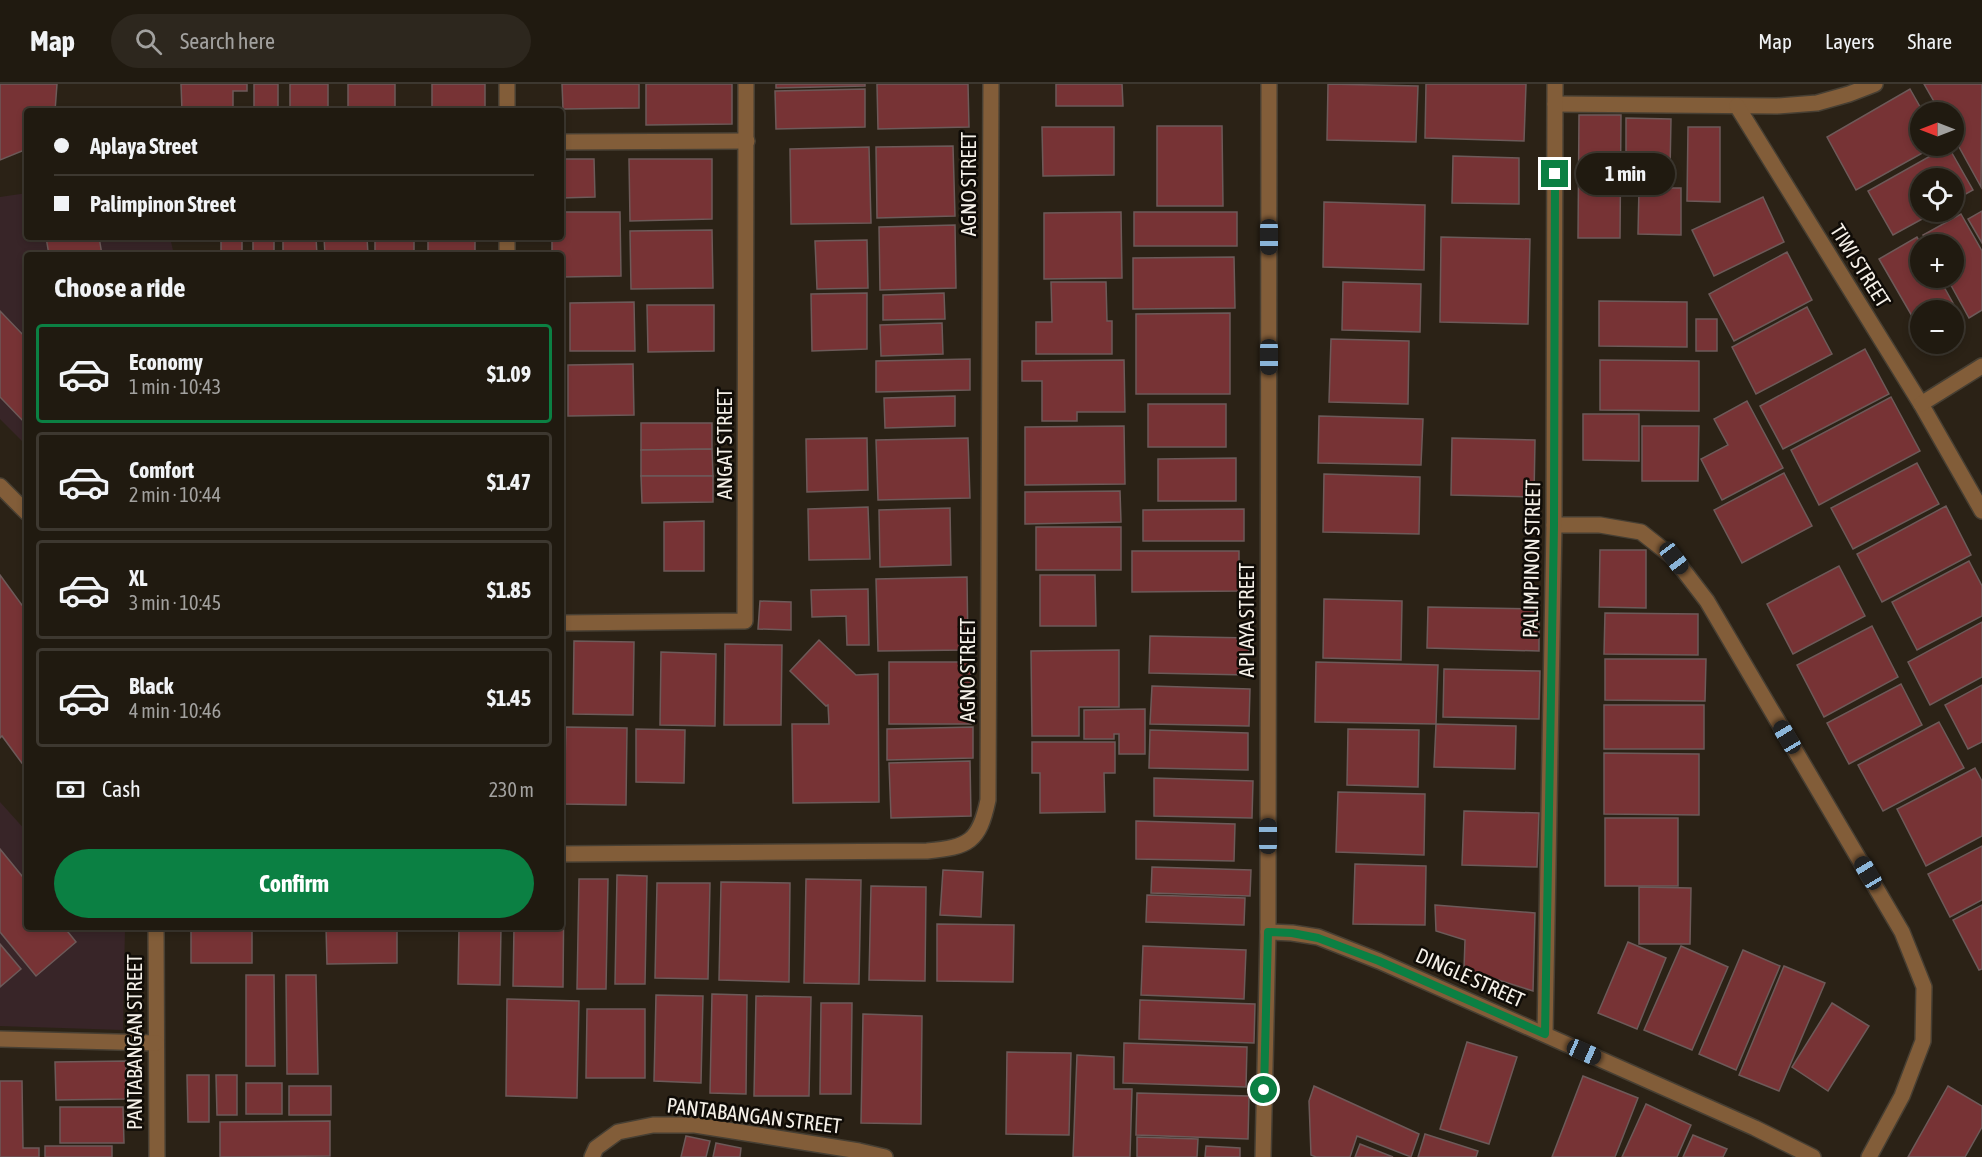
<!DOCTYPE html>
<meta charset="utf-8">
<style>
:root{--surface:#201a10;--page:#2d271e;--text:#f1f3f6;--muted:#a2a19f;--line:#3d3830;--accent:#0b8043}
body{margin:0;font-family:"Asap Condensed",sans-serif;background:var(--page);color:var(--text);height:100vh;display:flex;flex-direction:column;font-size:22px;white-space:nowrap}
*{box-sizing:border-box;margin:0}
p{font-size:20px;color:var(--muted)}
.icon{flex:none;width:33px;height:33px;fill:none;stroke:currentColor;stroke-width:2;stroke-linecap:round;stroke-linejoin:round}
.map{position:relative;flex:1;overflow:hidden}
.panel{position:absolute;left:24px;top:168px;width:540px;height:678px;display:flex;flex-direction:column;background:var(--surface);border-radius:6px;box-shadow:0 3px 9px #0003,0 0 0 2px var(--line)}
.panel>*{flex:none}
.guide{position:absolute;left:24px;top:24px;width:540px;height:132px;border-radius:6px;box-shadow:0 3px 9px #0003,0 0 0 2px var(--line);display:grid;align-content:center;height:132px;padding:0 30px;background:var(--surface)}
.needle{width:39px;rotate:270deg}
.controls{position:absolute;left:1910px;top:18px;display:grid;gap:12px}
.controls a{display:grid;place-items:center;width:54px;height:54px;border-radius:50%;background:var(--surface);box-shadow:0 3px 9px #0003,0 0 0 2px var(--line);font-size:30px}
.end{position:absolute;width:27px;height:27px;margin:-14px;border:8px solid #0b8043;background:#fff;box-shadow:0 0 0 3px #fff}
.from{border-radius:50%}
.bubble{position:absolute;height:42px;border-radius:21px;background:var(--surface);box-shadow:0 3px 9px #0003,0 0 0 2px var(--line);font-size:20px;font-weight:700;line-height:42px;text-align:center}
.car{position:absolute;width:18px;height:36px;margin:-18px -9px;border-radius:8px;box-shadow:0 0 4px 2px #0007;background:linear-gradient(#222 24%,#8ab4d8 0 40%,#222 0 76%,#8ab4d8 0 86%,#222 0)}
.guide b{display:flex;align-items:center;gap:21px;height:57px;font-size:22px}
.guide b+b{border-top:2px solid var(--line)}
.guide i{width:15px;height:15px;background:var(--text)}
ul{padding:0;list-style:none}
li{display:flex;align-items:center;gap:18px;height:99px;margin:0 12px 9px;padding:0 18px;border:3px solid var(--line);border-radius:6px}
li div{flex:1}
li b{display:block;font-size:22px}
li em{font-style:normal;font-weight:700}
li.active{border-color:var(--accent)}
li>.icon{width:54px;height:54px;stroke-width:1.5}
h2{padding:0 30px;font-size:27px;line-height:72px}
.pay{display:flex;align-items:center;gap:15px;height:66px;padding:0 30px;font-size:22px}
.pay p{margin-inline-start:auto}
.cta{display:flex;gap:12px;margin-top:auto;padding:12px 30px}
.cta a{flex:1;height:69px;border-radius:36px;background:var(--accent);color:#fff;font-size:24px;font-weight:700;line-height:69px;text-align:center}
header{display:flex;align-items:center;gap:36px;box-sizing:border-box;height:84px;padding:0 30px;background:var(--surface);border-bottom:2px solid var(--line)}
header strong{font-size:28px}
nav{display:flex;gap:33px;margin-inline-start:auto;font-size:21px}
.search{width:420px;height:54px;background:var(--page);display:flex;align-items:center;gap:15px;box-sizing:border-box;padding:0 21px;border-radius:33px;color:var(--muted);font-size:22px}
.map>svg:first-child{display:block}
.education{fill:#382528}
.building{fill:#773335;stroke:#6d5a59;stroke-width:1.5}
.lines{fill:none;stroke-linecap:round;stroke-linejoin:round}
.service-casing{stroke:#473f33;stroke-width:18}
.minor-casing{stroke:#473f33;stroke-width:18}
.service{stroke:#825d39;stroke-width:15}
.minor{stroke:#825d39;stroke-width:15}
.route{stroke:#0b8043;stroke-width:8}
.labels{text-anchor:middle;stroke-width:5;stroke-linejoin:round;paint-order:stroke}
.street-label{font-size:21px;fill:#f5f0e8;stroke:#100c07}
</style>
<header>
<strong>Map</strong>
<div class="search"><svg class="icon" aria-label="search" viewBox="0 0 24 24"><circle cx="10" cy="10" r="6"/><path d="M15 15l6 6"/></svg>Search here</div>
<nav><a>Map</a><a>Layers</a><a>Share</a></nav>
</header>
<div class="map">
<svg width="1982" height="1073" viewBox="0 0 1982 1073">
<rect width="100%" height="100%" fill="#2b2216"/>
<g class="education">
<polygon points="27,109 27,153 170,153 174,171 27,171 27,362 0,335 0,113"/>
<polygon points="0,718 27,748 27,843 125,843 123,946 0,942"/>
</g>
<g class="building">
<polygon points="0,0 57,0 55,27 27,27 27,65 0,76"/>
<polygon points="181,0 247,0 247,7 233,7 233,27 182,27"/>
<rect x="254" y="0" width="24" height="27"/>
<rect x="290" y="0" width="38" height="27"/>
<rect x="348" y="0" width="47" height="27"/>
<rect x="432" y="0" width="53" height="27"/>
<polygon points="562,0 639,0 639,24 563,25"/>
<polygon points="646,0 732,0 732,40 646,41"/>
<polygon points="776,0 865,0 865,2 776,4"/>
<polygon points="877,0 968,0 969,43 878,45"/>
<polygon points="1056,0 1122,0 1123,22 1056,22"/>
<polygon points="1328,0 1418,2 1416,58 1327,56"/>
<polygon points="1426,0 1526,0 1524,57 1425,54"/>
<polygon points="1924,0 1982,0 1981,103 1953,52 1953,28 1940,28"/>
<polygon points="865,5 865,43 776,45 775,7"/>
<polygon points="1910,5 1923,28 1920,28 1920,62 1935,62 1856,106 1827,53"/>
<polygon points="1579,31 1621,31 1620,154 1578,154"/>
<polygon points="1626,34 1671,35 1670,87 1626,87"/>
<polygon points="1157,42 1222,42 1223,122 1157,122"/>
<polygon points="1042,43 1114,43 1114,91 1043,92"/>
<polygon points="1688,43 1720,43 1720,118 1687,117"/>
<polygon points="953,62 955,132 877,134 876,63"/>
<polygon points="1948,62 1973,106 1953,117 1953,94 1920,94 1920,128 1935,128 1893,151 1868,107"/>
<polygon points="869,63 871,139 791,140 790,65"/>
<polygon points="1453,72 1519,74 1519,120 1452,119"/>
<polygon points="561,75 594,75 595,113 561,114"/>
<polygon points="629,75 712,75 712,135 630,137"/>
<polygon points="1639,104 1681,104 1681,151 1638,150"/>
<polygon points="1763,113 1784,158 1714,192 1692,146"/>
<polygon points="1324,118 1425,121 1424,186 1323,183"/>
<polygon points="1982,127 1982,159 1968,135"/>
<polygon points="561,128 620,128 621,192 561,193 561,171 552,171 552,153 561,153"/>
<polygon points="1121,128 1122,194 1044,195 1044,129"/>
<rect x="1134" y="128" width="103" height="34"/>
<polygon points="1961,130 1982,167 1982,226 1969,234 1947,194 1953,194 1953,160 1928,160 1923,151"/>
<polygon points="955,141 956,204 880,206 879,143"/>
<polygon points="712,146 713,204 631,205 630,147"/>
<polygon points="46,153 99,153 102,171 49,171"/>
<rect x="221" y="153" width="21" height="18"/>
<rect x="253" y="153" width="21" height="18"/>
<polygon points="283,153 316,153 317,171 283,171"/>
<polygon points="324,153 367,153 368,171 325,171"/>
<rect x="375" y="153" width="39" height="18"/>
<rect x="428" y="153" width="47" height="18"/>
<polygon points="1441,153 1530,155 1528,240 1440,238"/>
<polygon points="1917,153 1921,160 1920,194 1939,194 1958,228 1953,230 1953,226 1920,226 1920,246 1879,175"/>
<polygon points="867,156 868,204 817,205 815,157"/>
<polygon points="1787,168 1812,216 1734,257 1709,210"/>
<polygon points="1234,173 1235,224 1133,225 1133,174"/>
<polygon points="1051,198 1106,198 1107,237 1112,237 1112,270 1036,270 1036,238 1052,238"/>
<polygon points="1343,198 1421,200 1420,248 1342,246"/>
<polygon points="867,209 867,265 812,267 811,210"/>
<polygon points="944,209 945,235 883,236 883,211"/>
<polygon points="1599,217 1687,218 1687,263 1599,262"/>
<polygon points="634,218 635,267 570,267 570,219"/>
<polygon points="647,221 714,221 714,267 648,268"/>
<polygon points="1807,223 1832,270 1756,310 1732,263"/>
<polygon points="0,227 27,255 27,337 25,339 0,313"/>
<polygon points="1230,229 1230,310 1136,310 1136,230"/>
<rect x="1696" y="235" width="21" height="32"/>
<polygon points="942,239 943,270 881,272 880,241"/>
<polygon points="1331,255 1409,257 1408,320 1329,318"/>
<polygon points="1865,265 1889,310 1783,365 1760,322"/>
<polygon points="970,275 970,306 876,308 876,277"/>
<polygon points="1124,276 1125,328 1077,328 1077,337 1042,337 1042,297 1022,297 1022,277"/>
<polygon points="1600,276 1699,277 1699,327 1600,326"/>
<polygon points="633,280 634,331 568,332 568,281"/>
<polygon points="955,312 955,342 885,344 884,314"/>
<polygon points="1891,313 1920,367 1819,421 1791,366"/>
<polygon points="1747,317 1783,384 1722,416 1701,375 1728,361 1714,335"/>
<rect x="1148" y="320" width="78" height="43"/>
<polygon points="1583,330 1639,330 1639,377 1583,376"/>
<polygon points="1319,332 1423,335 1421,381 1318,379"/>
<polygon points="641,339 712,339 712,365 641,366"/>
<polygon points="1124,342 1125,400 1025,401 1025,343"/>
<polygon points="1642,342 1699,342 1698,397 1642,397"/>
<polygon points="867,354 868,406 807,408 806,355"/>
<polygon points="968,354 970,414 878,416 876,356"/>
<polygon points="1452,354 1535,356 1534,413 1451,411"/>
<polygon points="712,365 713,392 641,392 641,366"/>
<polygon points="1236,374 1236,417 1158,417 1158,375"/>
<polygon points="1917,379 1939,420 1853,465 1831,424"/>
<polygon points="1784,389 1812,442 1742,479 1714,426"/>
<polygon points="1324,390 1420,393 1419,450 1323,448"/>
<polygon points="641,392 713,392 713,418 642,419"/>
<polygon points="1120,407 1121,438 1025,440 1025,408"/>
<polygon points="1946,422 1971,471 1882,518 1857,470"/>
<polygon points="868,423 870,475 809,476 808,425"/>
<polygon points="950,424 951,481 880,483 879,426"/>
<polygon points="1244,425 1244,457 1143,457 1143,426"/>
<polygon points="704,437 704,487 664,487 664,438"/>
<rect x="1036" y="443" width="85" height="43"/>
<polygon points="1600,466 1646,466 1646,524 1599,523"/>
<polygon points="1132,467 1239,467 1239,507 1132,508"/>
<polygon points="1969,477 1982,502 1982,532 1917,566 1892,518"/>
<polygon points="1839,482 1865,532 1793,570 1767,520"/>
<polygon points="0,491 27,528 27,686 2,652 0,654"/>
<polygon points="1040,491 1095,491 1096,542 1040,542"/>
<polygon points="967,493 968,566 878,567 876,495"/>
<polygon points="868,505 869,561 847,561 846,532 812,533 811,506"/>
<polygon points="1324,515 1402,517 1401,576 1323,574"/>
<polygon points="760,517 791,518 791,546 758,545"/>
<polygon points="1428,523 1539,525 1539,567 1427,564"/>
<polygon points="1605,529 1698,530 1698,571 1604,570"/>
<polygon points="1982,538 1982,593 1930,621 1908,578"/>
<polygon points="1872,542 1898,593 1824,633 1797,581"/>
<polygon points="1150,552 1249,554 1248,591 1149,589"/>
<polygon points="819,556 856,591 878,590 879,718 793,719 792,640 829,640 828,621 826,622 790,587"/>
<polygon points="574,557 634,558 633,631 573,630"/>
<polygon points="725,560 782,561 781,641 724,641"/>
<polygon points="1119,566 1119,623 1079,623 1079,652 1032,652 1031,567"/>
<polygon points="661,568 716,570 715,642 660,641"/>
<polygon points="1605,575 1706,575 1705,617 1605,616"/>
<rect x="889" y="578" width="82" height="62"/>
<polygon points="1316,578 1438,581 1436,640 1315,638"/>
<polygon points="1444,585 1540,587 1539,635 1443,633"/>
<polygon points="1901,600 1922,641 1849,680 1827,639"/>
<polygon points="1982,601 1982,658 1968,665 1945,621"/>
<polygon points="1152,602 1250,605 1249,642 1150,640"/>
<rect x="1604" y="621" width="100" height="44"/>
<polygon points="1145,625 1145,670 1119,670 1119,650 1114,650 1114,655 1084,655 1084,626"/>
<polygon points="1939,638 1964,684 1883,727 1858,681"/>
<polygon points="1436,640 1516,642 1515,685 1434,683"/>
<polygon points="566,643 627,644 626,721 564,720"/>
<polygon points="973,643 973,674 887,676 887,645"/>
<polygon points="636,645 685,646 684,699 636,698"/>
<polygon points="1348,645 1419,646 1418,703 1347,701"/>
<polygon points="1150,646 1248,649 1248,686 1149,684"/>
<polygon points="1032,658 1115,658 1115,689 1104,689 1105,728 1040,729 1040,689 1032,689"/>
<polygon points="1604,669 1699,670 1699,731 1604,730"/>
<polygon points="970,677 971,732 891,734 889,679"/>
<polygon points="1975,684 1982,697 1982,752 1926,782 1897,725"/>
<polygon points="1154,694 1253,697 1252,734 1154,732"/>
<polygon points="1338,708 1425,710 1424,771 1336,768"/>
<polygon points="1464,727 1539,729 1537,783 1462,781"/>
<rect x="1605" y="734" width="73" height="68"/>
<polygon points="1136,737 1235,740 1234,777 1136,775"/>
<polygon points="1982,762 1982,816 1950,833 1928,790"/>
<polygon points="0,765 27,798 27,843 64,843 76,858 36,892 0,848"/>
<polygon points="1355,780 1426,782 1425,841 1353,840"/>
<polygon points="1152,783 1251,786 1250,812 1151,809"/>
<polygon points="943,786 983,788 981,833 940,831"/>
<polygon points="617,791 647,792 645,900 615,900"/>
<polygon points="579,795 608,795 606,905 577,905"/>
<polygon points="806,795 861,796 859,900 804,899"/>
<polygon points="561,797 564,797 563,903 513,902 514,843 561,843"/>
<polygon points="721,798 790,799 789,898 719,896"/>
<polygon points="657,799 710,799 708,895 655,894"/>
<polygon points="871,802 926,803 925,897 869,896"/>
<polygon points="1639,803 1691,804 1690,860 1639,860"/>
<polygon points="1147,811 1245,814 1244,841 1146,838"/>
<polygon points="1435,821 1535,829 1533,907 1464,885 1465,856 1436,847"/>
<polygon points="1982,821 1982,885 1979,886 1953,836"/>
<polygon points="937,840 1014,841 1013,898 937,897"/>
<polygon points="326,843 397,843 397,879 327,880"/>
<polygon points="459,843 501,843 500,901 458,900"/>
<rect x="191" y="846" width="61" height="33"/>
<polygon points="1628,858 1666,874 1637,945 1598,929"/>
<polygon points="0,860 21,885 0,903"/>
<polygon points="1143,862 1246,866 1244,915 1141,911"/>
<polygon points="1681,862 1728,883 1692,966 1644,946"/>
<polygon points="1743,866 1780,882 1736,986 1699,970"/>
<polygon points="1784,882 1825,899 1779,1007 1739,991"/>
<polygon points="246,891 274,891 275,982 246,982"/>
<polygon points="286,891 316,891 318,990 287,990"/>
<polygon points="712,910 747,911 746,1010 710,1009"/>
<polygon points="656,911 703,912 701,999 654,997"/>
<polygon points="756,912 811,913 809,1012 754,1012"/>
<polygon points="507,915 579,917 577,1014 506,1012"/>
<polygon points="1140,916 1255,920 1254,959 1139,955"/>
<polygon points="821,919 852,919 851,1010 820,1010"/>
<polygon points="1832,919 1869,942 1828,1007 1792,983"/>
<polygon points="587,925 645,925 645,994 586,994"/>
<polygon points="863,930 922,932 921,1040 861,1039"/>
<polygon points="1467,958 1517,973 1489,1060 1440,1045"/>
<polygon points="1124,959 1247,963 1246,1003 1123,999"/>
<polygon points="1007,968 1071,969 1069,1051 1006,1050"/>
<polygon points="1077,971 1114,973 1114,1005 1132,1005 1130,1073 1073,1073"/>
<polygon points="126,977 126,1015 56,1016 55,978"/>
<polygon points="187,991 209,991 209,1038 188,1038"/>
<polygon points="216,991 237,991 237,1031 217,1031"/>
<polygon points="1583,992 1638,1014 1615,1073 1552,1073"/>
<polygon points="0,997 22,997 23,1064 39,1064 39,1073 0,1073"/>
<rect x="246" y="999" width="36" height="31"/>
<rect x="289" y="1002" width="42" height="29"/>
<polygon points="1314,1002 1419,1050 1411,1073 1357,1052 1350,1073 1316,1073 1311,1071 1309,1017"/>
<polygon points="1948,1002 1982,1022 1982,1043 1965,1073 1908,1073"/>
<polygon points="1137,1009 1249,1012 1248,1055 1136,1051"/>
<polygon points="1646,1020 1691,1041 1677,1073 1622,1073"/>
<polygon points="60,1023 123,1023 124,1059 60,1059"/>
<polygon points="330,1037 330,1072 220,1073 220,1038"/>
<polygon points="1425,1050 1478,1067 1476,1073 1418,1073"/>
<polygon points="1693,1051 1727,1065 1723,1073 1683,1073"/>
<polygon points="686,1052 710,1057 706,1073 681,1073"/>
<polygon points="1137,1053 1198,1055 1197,1073 1137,1073"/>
<polygon points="716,1059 741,1064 740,1073 713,1073"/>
<polygon points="1360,1060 1393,1073 1355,1073"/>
<rect x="45" y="1062" width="67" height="11"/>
<polygon points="1206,1062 1240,1064 1240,1073 1205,1073"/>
</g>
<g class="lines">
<g class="service-casing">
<polyline id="service" points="561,58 747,57"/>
</g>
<g class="minor-casing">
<g id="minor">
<polyline points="507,0 507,27"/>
<polyline points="1555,20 1777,22 1817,19 1849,10 1875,0"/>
<polyline points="1737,22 1921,320 1982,427"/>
<polyline points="507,153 507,171"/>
<polyline points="1921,320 1982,282"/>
<polyline points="0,402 27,429"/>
<polyline points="1554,441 1600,441 1641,448 1674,474 1707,517 1902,848 1924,903 1923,957 1902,1012 1869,1073"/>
<polyline points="561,539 745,537 746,0"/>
<path d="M561,770L927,767C969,763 979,758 988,716L991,0"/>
<polyline points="156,843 157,1073"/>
<polyline points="1268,848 1292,849 1318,853 1379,877 1755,1044 1813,1073"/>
<polyline points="1545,950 1554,441 1555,0"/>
<polyline points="0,955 156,959"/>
<polyline points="592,1073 596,1064 618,1048 653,1041 695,1041 859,1067 885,1073"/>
<polyline points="1263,1073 1268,848 1269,0"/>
</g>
</g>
<use href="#service" class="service"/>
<use href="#minor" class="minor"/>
</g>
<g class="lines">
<polyline class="route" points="1264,1006 1268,848 1292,849 1318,854 1379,877 1545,950 1554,441 1555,90"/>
</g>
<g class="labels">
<g class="street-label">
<text transform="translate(969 100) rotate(-90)" y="7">AGNO STREET</text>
<text transform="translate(1860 182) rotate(58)" y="7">TIWI STREET</text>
<text transform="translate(725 360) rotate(-90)" y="7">ANGAT STREET</text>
<text transform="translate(1532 475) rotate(-89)" y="7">PALIMPINON STREET</text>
<text transform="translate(1247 536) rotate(-90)" y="7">APLAYA STREET</text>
<text transform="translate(968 586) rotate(-90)" y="7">AGNO STREET</text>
<text transform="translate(1470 894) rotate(24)" y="7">DINGLE STREET</text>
<text transform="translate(135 958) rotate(-90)" y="7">PANTABANGAN STREET</text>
<text transform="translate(754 1032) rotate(7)" y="7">PANTABANGAN STREET</text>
</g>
</g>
</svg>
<div class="controls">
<a><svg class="needle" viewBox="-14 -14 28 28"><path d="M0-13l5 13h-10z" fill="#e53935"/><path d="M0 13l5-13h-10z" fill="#a2a19f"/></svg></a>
<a><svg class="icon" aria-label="locate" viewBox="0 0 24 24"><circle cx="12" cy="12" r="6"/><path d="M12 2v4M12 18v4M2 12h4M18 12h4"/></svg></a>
<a>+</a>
<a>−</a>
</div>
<i class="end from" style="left:1264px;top:1006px"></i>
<i class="end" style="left:1555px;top:90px"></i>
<div class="bubble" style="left:1576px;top:69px;width:99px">1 min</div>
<i class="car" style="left:1269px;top:153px;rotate:180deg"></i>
<i class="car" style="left:1269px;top:273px;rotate:180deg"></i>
<i class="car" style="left:1674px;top:474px;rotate:143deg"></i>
<i class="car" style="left:1787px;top:653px;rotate:329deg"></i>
<i class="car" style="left:1268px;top:752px;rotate:0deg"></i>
<i class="car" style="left:1868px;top:789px;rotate:329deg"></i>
<i class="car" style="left:1584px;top:968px;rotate:114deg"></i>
<div class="guide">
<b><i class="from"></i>Aplaya Street</b>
<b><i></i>Palimpinon Street</b>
</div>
<section class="panel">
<h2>Choose a ride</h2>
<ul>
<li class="active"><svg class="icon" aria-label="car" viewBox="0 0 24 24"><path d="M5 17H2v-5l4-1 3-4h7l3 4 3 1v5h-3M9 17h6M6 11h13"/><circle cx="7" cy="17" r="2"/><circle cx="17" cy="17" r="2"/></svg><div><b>Economy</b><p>1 min · 10:43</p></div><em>$1.09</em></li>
<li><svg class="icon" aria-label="car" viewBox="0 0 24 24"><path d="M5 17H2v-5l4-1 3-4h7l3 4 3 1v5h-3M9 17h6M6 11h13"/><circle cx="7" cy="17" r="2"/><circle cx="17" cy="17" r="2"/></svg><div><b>Comfort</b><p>2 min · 10:44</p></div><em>$1.47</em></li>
<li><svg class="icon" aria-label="car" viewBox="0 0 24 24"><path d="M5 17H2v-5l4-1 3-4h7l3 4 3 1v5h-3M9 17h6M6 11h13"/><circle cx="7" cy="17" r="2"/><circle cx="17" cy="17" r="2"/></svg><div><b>XL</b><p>3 min · 10:45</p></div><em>$1.85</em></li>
<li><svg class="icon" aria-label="car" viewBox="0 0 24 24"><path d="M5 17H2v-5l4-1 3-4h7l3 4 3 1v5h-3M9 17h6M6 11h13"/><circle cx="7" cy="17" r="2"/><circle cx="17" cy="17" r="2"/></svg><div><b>Black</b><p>4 min · 10:46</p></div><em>$1.45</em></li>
</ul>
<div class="pay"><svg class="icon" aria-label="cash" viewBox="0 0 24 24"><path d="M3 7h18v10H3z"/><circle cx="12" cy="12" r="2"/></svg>Cash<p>230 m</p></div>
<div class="cta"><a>Confirm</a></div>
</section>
</div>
